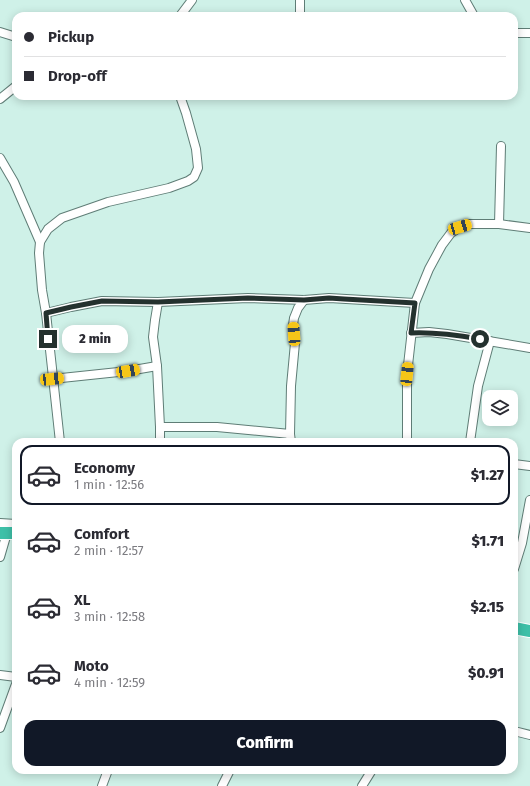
<!DOCTYPE html>
<meta charset="utf-8">
<style>
:root{--surface:#fff;--page:#f2f2f3;--text:#2b2b33;--muted:#7c7c81;--line:#e1e1e2;--accent:#111827}
body{margin:0;font-family:"Fira Sans",sans-serif;background:var(--page);color:var(--text);height:100vh;display:flex;flex-direction:column;font-size:15px;white-space:nowrap}
*{box-sizing:border-box;margin:0}
p{font-size:13px;color:var(--muted)}
.icon{flex:none;width:22px;height:22px;fill:none;stroke:currentColor;stroke-width:2;stroke-linecap:round;stroke-linejoin:round}
.map{position:relative;flex:1;overflow:hidden}
.side{position:absolute;left:12px;top:438px;width:506px;height:336px;display:flex;flex-direction:column;background:var(--surface);border-radius:12px;box-shadow:0 2px 10px #0003}
.side>*{flex:none}
.banner{position:absolute;left:12px;top:12px;width:506px;height:88px;border-radius:12px;box-shadow:0 2px 10px #0003;display:grid;align-content:center;height:88px;padding:0 12px;background:var(--surface)}
.controls{position:absolute;left:482px;top:390px;display:grid;gap:8px}
.controls a{display:grid;place-items:center;width:36px;height:36px;border-radius:8px;background:var(--surface);box-shadow:0 2px 10px #0003;font-size:20px}
.end{position:absolute;width:18px;height:18px;margin:-9px;border:5px solid #24312e;background:#fff;box-shadow:0 0 0 2px #fff}
.from{border-radius:50%}
.bubble{position:absolute;height:28px;border-radius:12px;background:var(--surface);box-shadow:0 2px 10px #0003;font-size:13px;font-weight:800;line-height:28px;text-align:center}
.car{position:absolute;width:12px;height:24px;margin:-12px -6px;border-radius:5px;box-shadow:0 0 3px 1px #0007;background:linear-gradient(#f5c518 24%,#345 0 40%,#f5c518 0 76%,#345 0 86%,#f5c518 0)}
.banner b{display:flex;align-items:center;gap:14px;height:38px;font-size:15px}
.banner b+b{border-top:1px solid var(--line)}
.banner i{width:10px;height:10px;background:var(--text)}
ul{padding:7px 0 0;list-style:none}
li{display:flex;align-items:center;gap:12px;height:60px;margin:0 8px 6px;padding:0 4px;border:2px solid transparent;border-radius:12px}
li div{flex:1}
li b{display:block;font-size:15px}
li em{font-style:normal;font-weight:800}
li.on{border-color:var(--accent)}
li>.icon{width:36px;height:36px;stroke-width:1.5}
.cta{display:flex;gap:8px;margin-top:auto;padding:8px 12px}
.cta a{flex:1;height:46px;border-radius:12px;background:var(--accent);color:#fff;font-size:16px;font-weight:800;line-height:46px;text-align:center}
.map>svg:first-child{display:block}
.lines{fill:none;stroke-linecap:round;stroke-linejoin:round}
.minor-casing{stroke:#5f7d76;stroke-width:10}
.highway-casing{stroke:#fff;stroke-width:14}
.minor{stroke:#fff;stroke-width:8}
.highway{stroke:#3ec0a8;stroke-width:12}
.route{stroke:#24312e;stroke-width:5}
</style>
<div class="map">
<svg width="530" height="786" viewBox="0 0 530 786">
<rect width="100%" height="100%" fill="#cff1e8"/>
<g class="lines">
<g class="minor-casing">
<g id="minor">
<polyline points="465,0 474,16"/>
<polyline points="180,16 192,0"/>
<polyline points="300,16 300,0"/>
<polyline points="0,32 16,37"/>
<polyline points="514,33 530,33"/>
<polyline points="0,99 16,86"/>
<polyline points="0,158 14,182 40,242"/>
<polyline points="499,224 501,146"/>
<polyline points="158,302 155,320 153,337 157,366 160,427 160,442"/>
<polyline points="46,313 71,307 102,301 158,302 248,298 304,300 329,298 415,303"/>
<polyline points="411,333 429,332 447,334 530,348"/>
<polyline points="52,379 128,371 157,366"/>
<polyline points="160,427 217,427 290,434"/>
<polyline points="60,442 46,313 42,290 39,253 40,242 48,229 62,218 108,202 169,188 188,181 194,177 198,168 196,149 186,113 180,96"/>
<polyline points="291,442 290,434 291,386 295,343 293,325 294,318 298,308 304,300"/>
<polyline points="407,442 407,374 415,303 429,269 442,245 451,233 460,227 468,224 499,224 530,228"/>
<polyline points="470,442 478,386 490,341"/>
<polyline points="514,464 530,466"/>
<polyline points="0,523 16,524"/>
<polyline points="0,557 7,533"/>
<polyline points="514,569 522,543 530,500"/>
<polyline points="0,675 16,677"/>
<polyline points="0,728 16,684"/>
<polyline points="514,731 530,735"/>
<polyline points="102,786 108,770"/>
<polyline points="222,786 230,770"/>
<polyline points="362,786 372,770"/>
</g>
</g>
<g class="highway-casing">
<g id="highway">
<polyline points="0,533 16,533"/>
<polyline points="514,628 530,631"/>
</g>
</g>
<use href="#minor" class="minor"/>
<use href="#highway" class="highway"/>
</g>
<g class="lines">
<path class="route" d="M48,339L46,313L71,307L102,301L158,302L248,298L304,300L329,298L344,299L415,303L411,333C435,332 457,335 480,339"/>
</g>
</svg>
<div class="controls">
<a><svg class="icon" aria-label="layers" viewBox="0 0 24 24"><path d="M12 4l9 5-9 5-9-5zM3 14l9 5 9-5"/></svg></a>
</div>
<i class="end from" style="left:480px;top:339px"></i>
<i class="end" style="left:48px;top:339px"></i>
<div class="bubble" style="left:62px;top:325px;width:66px">2 min</div>
<i class="car" style="left:460px;top:227px;rotate:74deg"></i>
<i class="car" style="left:294px;top:334px;rotate:356deg"></i>
<i class="car" style="left:128px;top:371px;rotate:80deg"></i>
<i class="car" style="left:407px;top:374px;rotate:6deg"></i>
<i class="car" style="left:52px;top:379px;rotate:84deg"></i>
<div class="banner">
<b><i class="from"></i>Pickup</b>
<b><i></i>Drop-off</b>
</div>
<section class="side">
<ul>
<li class="on"><svg class="icon" aria-label="car" viewBox="0 0 24 24"><path d="M5 17H2v-5l4-1 3-4h7l3 4 3 1v5h-3M9 17h6M6 11h13"/><circle cx="7" cy="17" r="2"/><circle cx="17" cy="17" r="2"/></svg><div><b>Economy</b><p>1 min · 12:56</p></div><em>$1.27</em></li>
<li><svg class="icon" aria-label="car" viewBox="0 0 24 24"><path d="M5 17H2v-5l4-1 3-4h7l3 4 3 1v5h-3M9 17h6M6 11h13"/><circle cx="7" cy="17" r="2"/><circle cx="17" cy="17" r="2"/></svg><div><b>Comfort</b><p>2 min · 12:57</p></div><em>$1.71</em></li>
<li><svg class="icon" aria-label="car" viewBox="0 0 24 24"><path d="M5 17H2v-5l4-1 3-4h7l3 4 3 1v5h-3M9 17h6M6 11h13"/><circle cx="7" cy="17" r="2"/><circle cx="17" cy="17" r="2"/></svg><div><b>XL</b><p>3 min · 12:58</p></div><em>$2.15</em></li>
<li><svg class="icon" aria-label="car" viewBox="0 0 24 24"><path d="M5 17H2v-5l4-1 3-4h7l3 4 3 1v5h-3M9 17h6M6 11h13"/><circle cx="7" cy="17" r="2"/><circle cx="17" cy="17" r="2"/></svg><div><b>Moto</b><p>4 min · 12:59</p></div><em>$0.91</em></li>
</ul>
<div class="cta"><a>Confirm</a></div>
</section>
</div>
